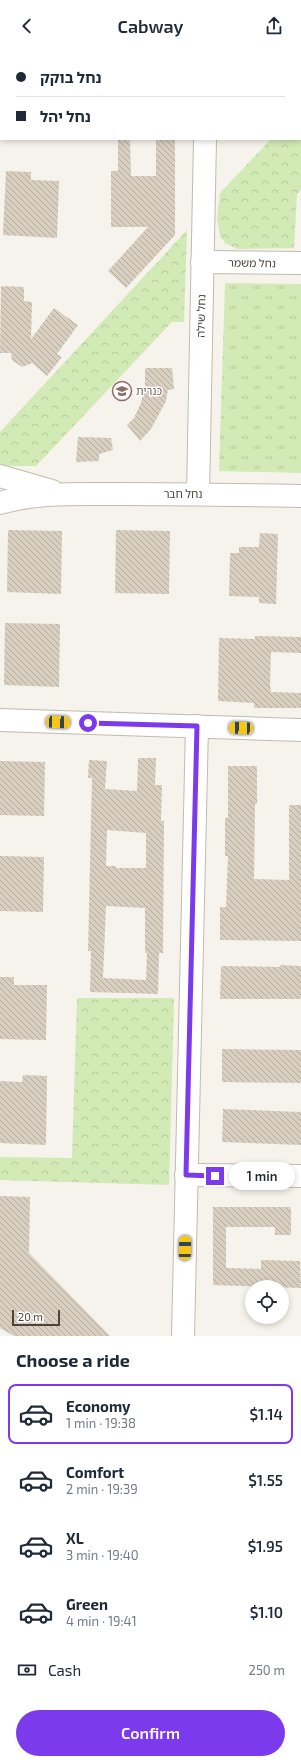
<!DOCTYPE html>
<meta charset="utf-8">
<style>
:root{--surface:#fff;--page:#f2f2f3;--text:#1f2937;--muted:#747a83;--line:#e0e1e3;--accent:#7c3aed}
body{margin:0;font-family:"Exo 2","Noto Sans Hebrew",sans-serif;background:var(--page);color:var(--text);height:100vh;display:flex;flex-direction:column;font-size:15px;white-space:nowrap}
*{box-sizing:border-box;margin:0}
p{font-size:13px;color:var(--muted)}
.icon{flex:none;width:22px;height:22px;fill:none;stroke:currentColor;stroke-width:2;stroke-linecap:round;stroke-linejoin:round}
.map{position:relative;height:1284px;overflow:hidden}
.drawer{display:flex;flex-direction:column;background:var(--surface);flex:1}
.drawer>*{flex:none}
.hud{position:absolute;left:0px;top:0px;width:301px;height:88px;box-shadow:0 2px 6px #0003;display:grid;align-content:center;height:88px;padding:0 16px;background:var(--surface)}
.fabs{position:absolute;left:245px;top:1228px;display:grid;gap:8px}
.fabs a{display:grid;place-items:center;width:44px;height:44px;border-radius:50%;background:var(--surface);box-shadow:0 2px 6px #0003;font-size:20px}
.scale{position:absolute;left:12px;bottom:10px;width:48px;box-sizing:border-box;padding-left:4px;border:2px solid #4b4439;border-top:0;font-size:11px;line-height:14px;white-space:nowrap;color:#4b4439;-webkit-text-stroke:3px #fff;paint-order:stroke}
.end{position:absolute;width:18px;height:18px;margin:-9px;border:5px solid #7c3aed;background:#fff;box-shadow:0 0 0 2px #fff}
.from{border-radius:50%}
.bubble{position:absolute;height:28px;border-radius:14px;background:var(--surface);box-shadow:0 2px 6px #0003;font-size:13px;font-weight:600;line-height:28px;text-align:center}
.car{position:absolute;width:12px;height:24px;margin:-12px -6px;border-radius:5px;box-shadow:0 0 3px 1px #0007;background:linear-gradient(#f5c518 24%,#345 0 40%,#f5c518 0 76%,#345 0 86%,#f5c518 0)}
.hud b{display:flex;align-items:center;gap:14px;height:38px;font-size:15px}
.hud b+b{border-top:1px solid var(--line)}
.hud i{width:10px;height:10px;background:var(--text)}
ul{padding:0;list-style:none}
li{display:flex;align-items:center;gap:12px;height:60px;margin:0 8px 6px;padding:0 8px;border:2px solid transparent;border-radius:8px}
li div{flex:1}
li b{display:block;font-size:15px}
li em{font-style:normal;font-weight:600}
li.selected{border-color:var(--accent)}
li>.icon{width:36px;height:36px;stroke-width:1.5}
h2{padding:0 16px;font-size:18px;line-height:48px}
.pay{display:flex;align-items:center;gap:10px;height:44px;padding:0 16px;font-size:15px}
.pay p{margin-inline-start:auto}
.action{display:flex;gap:8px;margin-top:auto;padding:8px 16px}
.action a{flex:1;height:46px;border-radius:24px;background:var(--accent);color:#fff;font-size:16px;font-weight:600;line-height:46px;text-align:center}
header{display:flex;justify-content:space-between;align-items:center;height:52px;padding:0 16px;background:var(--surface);font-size:18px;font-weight:600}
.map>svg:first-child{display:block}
.grass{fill:url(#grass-tufts)}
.park{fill:url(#park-crowns)}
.building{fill:url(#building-back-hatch);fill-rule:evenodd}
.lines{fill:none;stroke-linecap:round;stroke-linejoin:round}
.minor-casing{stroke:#c2bbae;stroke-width:24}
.minor{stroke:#fff;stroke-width:22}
.route{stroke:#7c3aed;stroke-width:5}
.labels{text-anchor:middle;stroke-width:3;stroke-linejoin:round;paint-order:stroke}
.street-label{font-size:11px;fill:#4b4439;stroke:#fff}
.education-label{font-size:11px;fill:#785e54;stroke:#fff;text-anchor:start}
</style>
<header><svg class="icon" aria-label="back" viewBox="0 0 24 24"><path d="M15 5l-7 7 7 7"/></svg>Cabway<svg class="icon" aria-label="share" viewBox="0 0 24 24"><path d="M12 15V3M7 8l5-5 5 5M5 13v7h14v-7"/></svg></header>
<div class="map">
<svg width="301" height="1284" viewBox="0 0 301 1284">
<defs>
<pattern id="grass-tufts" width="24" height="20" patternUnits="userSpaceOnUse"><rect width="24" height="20" fill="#d2eab5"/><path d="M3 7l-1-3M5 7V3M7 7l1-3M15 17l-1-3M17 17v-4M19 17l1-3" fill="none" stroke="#b6ca9c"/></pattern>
<pattern id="park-crowns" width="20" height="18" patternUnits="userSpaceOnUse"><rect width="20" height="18" fill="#d2eab5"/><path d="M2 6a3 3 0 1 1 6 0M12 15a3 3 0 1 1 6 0" fill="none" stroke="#b6ca9c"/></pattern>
<pattern id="building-back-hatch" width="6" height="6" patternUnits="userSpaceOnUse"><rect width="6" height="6" fill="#d8cfc1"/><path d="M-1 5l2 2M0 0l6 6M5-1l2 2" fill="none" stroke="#b1aa9e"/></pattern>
</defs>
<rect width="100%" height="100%" fill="#f6f3ec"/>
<polygon class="grass" points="225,231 301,232 301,421 219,419"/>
<g class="park">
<polygon points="301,55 301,138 297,142 294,196 237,197 225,191 220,184 217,167 220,141 271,87 300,87"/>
<polygon points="187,178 184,270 172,270 36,414 5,414 0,411 0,380"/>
<polygon points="77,946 174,946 169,1133 0,1128 0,1105 72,1106"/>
</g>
<g class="building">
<polygon points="118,87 130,87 131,124 156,124 156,87 175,87 175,183 126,236 108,219 148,175 111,175 111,119 118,119"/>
<polygon points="6,119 31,120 31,128 59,129 57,186 3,183"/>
<polygon points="1,234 24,235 24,249 32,250 31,287 54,256 78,273 57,302 62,305 47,324 32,311 22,315 12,308 11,301 0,301"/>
<polygon points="145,316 172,316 174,337 168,338 166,349 158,364 151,377 140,389 127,373 134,366 141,351 145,335"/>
<polygon points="78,385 111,386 113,398 99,402 99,409 76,410"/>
<polygon points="8,478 62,479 61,542 7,540"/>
<polygon points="116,478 170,479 169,542 115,541"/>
<polygon points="260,481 278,482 276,552 259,551 259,545 229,544 230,501 239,501 239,495 259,495"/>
<polygon points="5,571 60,572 59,635 4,633"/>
<polygon points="255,584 301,585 301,601 271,600 270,632 271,640 301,641 301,656 254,656 254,651 218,649 219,586 255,587"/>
<path d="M138,706H156L155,733H162L161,769H164L163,901H159L158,942L90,940L91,899H88L92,726H88L89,708L107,709L105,737L137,739ZM107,778L146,781V816H116V814H106ZM106,854L145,856V901H147L146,928L103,926Z"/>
<polygon points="0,709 45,710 44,764 0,763"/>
<polygon points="228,714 257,714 257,752 255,752 254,827 289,828 289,753 301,753 301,889 220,888 220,855 226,855 228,804 225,804 225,766 228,766"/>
<polygon points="0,804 44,805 43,860 0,859"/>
<polygon points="280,913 301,914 301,947 220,947 221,914 280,915"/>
<polygon points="0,925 14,925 14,933 47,933 46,988 0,987"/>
<polygon points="222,997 301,998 301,1031 222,1030"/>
<polygon points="23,1023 47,1024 46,1093 0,1091 0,1029 22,1030"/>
<polygon points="223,1057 301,1060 301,1093 222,1090"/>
<polygon points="0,1144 30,1145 29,1201 110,1284 14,1284 0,1276"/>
<polygon points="213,1155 291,1155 291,1183 275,1183 275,1175 226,1175 226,1216 261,1217 261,1208 300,1209 301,1236 213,1233"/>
</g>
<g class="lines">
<g class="minor-casing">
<g id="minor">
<polyline points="207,1 207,0"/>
<polyline points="202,210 301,211"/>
<polyline points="0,424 52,439"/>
<polyline points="198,442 205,87"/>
<path d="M0,451C38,440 79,442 118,442C179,442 240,443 301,444"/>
<polyline points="0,668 301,678"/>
<polyline points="186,1123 301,1124"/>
<polyline points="183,1284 197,674"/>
</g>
</g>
<use href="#minor" class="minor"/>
</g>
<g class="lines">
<polyline class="route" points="88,671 197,674 186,1123 215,1124"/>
</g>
<defs>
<g id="school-ring" transform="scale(1)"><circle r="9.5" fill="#fff" stroke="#8d6e63" stroke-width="1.5"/><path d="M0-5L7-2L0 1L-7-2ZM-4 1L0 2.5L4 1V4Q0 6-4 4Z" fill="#8d6e63"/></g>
</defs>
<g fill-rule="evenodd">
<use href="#school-ring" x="122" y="339"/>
</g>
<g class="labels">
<g class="street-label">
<text transform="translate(252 211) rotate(1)" y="4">נחל משמר</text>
<text transform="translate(201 264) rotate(-89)" y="4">נחל שילה</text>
<text x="183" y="446">נחל חבר</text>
</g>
<g class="education-label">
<text x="136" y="343">כנרית</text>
</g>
</g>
</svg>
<div class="fabs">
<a><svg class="icon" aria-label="locate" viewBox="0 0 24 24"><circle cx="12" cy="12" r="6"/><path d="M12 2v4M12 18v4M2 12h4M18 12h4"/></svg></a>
</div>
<div class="scale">20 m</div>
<i class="end from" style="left:88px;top:671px"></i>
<i class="end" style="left:215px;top:1124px"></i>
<div class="bubble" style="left:229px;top:1110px;width:66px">1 min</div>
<i class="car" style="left:58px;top:670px;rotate:92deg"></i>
<i class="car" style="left:241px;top:676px;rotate:272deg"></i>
<i class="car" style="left:185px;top:1196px;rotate:1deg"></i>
<div class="hud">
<b><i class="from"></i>נחל בוקק</b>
<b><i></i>נחל יהל</b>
</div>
</div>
<section class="drawer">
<h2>Choose a ride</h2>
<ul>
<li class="selected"><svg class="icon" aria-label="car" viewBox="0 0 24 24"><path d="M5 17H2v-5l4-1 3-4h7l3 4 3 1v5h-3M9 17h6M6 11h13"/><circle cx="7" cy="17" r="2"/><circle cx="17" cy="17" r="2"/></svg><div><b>Economy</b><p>1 min · 19:38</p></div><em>$1.14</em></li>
<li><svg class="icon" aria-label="car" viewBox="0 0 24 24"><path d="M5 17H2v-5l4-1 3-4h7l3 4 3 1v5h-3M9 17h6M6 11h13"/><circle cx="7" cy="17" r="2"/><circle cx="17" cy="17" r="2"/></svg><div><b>Comfort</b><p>2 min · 19:39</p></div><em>$1.55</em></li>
<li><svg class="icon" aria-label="car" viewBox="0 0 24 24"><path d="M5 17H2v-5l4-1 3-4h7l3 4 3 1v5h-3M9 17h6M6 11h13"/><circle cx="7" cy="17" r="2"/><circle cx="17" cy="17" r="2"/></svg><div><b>XL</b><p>3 min · 19:40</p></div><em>$1.95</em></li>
<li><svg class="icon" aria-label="car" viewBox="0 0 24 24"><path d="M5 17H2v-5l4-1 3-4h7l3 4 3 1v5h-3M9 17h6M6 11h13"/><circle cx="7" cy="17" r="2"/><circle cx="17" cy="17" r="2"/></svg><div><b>Green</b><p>4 min · 19:41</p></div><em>$1.10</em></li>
</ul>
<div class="pay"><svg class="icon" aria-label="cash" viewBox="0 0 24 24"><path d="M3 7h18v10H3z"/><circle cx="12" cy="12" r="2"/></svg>Cash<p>250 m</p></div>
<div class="action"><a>Confirm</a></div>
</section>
